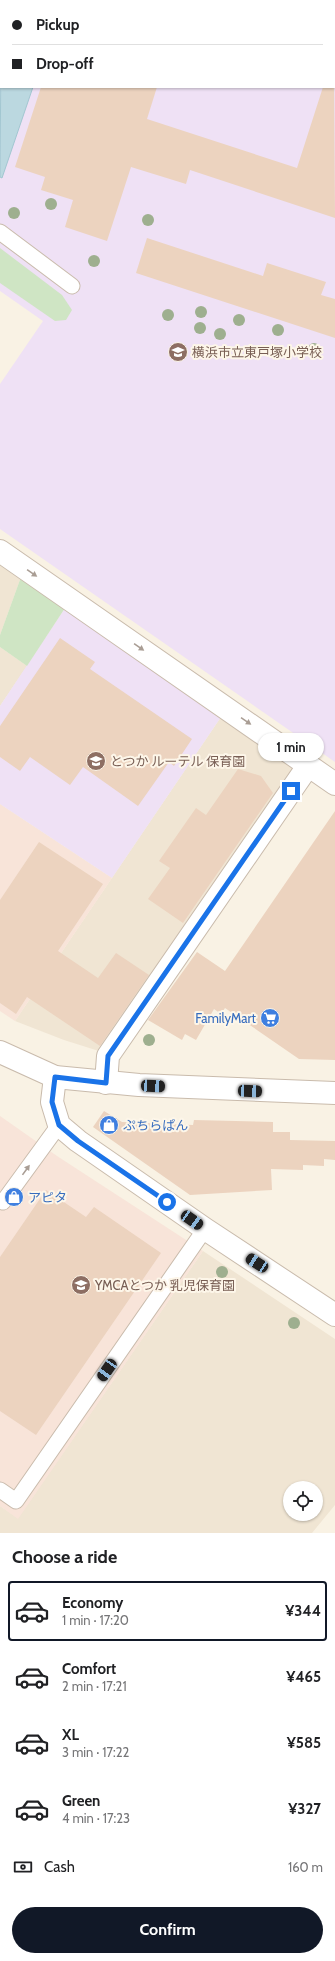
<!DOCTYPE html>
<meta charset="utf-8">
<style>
:root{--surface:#fff;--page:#f6f6f6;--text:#202124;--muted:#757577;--line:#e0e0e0;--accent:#111827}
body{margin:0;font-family:Cabin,"Noto Sans JP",sans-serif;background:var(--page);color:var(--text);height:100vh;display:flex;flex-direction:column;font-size:15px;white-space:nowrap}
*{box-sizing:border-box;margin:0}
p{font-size:13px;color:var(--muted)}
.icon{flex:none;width:22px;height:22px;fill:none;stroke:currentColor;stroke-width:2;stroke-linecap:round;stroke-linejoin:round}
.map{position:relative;height:1533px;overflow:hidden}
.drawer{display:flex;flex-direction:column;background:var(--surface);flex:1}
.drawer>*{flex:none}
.banner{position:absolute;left:0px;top:0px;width:335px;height:88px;box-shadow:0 1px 3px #0004;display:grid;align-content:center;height:88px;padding:0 12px;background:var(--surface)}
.tools{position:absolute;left:283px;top:1481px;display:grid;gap:8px}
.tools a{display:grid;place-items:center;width:40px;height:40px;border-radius:50%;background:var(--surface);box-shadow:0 1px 3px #0004;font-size:20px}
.end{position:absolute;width:18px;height:18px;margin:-9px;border:5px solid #1a73e8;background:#fff;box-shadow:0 0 0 2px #fff}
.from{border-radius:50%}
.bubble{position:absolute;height:28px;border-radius:14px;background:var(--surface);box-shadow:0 1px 3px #0004;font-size:13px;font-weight:700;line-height:28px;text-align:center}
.car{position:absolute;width:12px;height:24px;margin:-12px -6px;border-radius:5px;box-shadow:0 0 3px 1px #0007;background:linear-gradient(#222 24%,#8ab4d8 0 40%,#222 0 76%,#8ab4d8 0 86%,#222 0)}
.banner b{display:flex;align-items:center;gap:14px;height:38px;font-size:15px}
.banner b+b{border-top:1px solid var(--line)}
.banner i{width:10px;height:10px;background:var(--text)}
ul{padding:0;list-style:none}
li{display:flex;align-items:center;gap:12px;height:60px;margin:0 8px 6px;padding:0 4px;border:2px solid transparent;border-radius:4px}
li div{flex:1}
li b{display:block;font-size:15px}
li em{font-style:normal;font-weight:700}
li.on{border-color:var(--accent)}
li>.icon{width:36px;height:36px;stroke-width:1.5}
h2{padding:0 12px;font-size:18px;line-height:48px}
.pay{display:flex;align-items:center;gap:10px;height:44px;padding:0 12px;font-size:15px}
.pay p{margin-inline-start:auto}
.action{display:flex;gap:8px;margin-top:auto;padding:8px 12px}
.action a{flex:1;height:46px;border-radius:24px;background:var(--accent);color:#fff;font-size:16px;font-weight:700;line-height:46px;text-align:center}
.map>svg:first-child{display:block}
.residential{fill:#f0e5d3;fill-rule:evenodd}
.commercial{fill:#f8e4d9}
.education{fill:#efe1f5}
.green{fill:#cfe5c4}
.water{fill:#bbd8e0;stroke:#a2c7d1}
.building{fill:#ecd3bf}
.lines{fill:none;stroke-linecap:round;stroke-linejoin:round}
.service-casing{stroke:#c9bbac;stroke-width:17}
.minor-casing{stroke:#c9bbac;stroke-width:24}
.tertiary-casing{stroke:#c9bbac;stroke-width:24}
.service{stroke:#fff;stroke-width:15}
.minor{stroke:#fff;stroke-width:22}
.tertiary{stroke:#fff;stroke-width:22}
.tree{fill:#9eaf8f}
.oneway{fill:#a99d94}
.route{stroke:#1a73e8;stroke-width:5}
.labels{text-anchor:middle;stroke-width:4;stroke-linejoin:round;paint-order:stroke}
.education-label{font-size:13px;fill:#785e54;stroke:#fdf6e9;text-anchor:start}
.shop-label{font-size:13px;fill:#366cbe;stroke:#fdf6e9;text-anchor:start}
</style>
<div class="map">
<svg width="335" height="1533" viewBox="0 0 335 1533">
<rect width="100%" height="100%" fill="#f9f2e4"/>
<g class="residential">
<polygon points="0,563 21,577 0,635"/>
<polygon points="0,647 27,666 0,706"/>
<polygon points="221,717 298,771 102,1052 64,1040 15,1021"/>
<path d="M203,1251L335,1339V1505L312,1533H0V1506L18,1518ZM290,1488H316V1514H290Z"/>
</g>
<g class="commercial">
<polygon points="0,804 112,878 15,1021 0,1011"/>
<polygon points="0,1116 57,1156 203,1251 18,1519 0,1506"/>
</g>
<g class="education">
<polygon points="13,0 333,0 335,2 335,762 0,529 0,384 43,321 0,291 0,9 1,87 334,87 334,1 12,1"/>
<polygon points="65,608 221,717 112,878 0,804 0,706"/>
</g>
<g class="green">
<polygon points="24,0 98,0 22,1"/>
<polygon points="223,0 335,0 335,26 334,1"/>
<polygon points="0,248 62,295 72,310 66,320 55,321 0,283"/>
<polygon points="21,577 65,608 27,666 0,647 0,635"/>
</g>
<polygon class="water" points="1,47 1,87 33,87 2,178 0,177"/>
<g class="building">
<polygon points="334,64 335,218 190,170 186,184 131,167 107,241 65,227 73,200 41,190 45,177 15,167 41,87 157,87 147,119 297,168 323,87 334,87"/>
<polygon points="147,238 263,276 267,263 326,282 321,295 335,299 335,338 136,273"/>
<polygon points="60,638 95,662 90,669 192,739 174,766 169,762 138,806 83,767 70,785 30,757 20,771 0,757 0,726"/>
<polygon points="238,769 261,776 273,793 183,923 148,899 170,868 159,861 196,808 206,815"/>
<polygon points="335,811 335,1060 299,1059 225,1008 221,1014 214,1009 196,1040 185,1034 182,1040 148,1020 197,952 225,971"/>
<polygon points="39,842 103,884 58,951 98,978 116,953 149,975 100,1046 27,997 16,1014 0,1003 0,900"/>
<polygon points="104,1111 122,1122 193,1125 194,1120 273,1122 273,1132 290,1132 290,1140 335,1141 335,1160 324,1159 324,1166 303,1165 303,1170 271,1169 272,1190 190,1195 93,1127"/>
<polygon points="46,1190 86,1217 94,1207 161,1253 36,1435 0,1411 0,1257"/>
</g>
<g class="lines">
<g class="service-casing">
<g id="service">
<polyline points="0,232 72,286"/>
<polyline points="3,1202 59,1125"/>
<polyline points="0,1490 16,1501 205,1229"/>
</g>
</g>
<g class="minor-casing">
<g id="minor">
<polyline points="0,551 335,784"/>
<polyline points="55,1077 52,1102 59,1125 78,1141 205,1229 335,1315"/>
<polyline points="106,1083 108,1056 308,766"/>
</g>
</g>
<g class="tertiary-casing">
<polyline id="tertiary" points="0,1052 55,1077 139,1085 335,1093"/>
</g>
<use href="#service" class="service"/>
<use href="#minor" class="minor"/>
<use href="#tertiary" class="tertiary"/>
</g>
<g class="tree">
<circle cx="51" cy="204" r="6"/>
<circle cx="14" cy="213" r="6"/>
<circle cx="148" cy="220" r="6"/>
<circle cx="94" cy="261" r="6"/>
<circle cx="201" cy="312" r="6"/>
<circle cx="168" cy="315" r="6"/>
<circle cx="239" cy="320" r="6"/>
<circle cx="200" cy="328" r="6"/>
<circle cx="278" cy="330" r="6"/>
<circle cx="220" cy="334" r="6"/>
<circle cx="314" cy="349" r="6"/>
<circle cx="149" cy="1040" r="6"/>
<circle cx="222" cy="1272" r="6"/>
<circle cx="294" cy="1323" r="6"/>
</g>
<defs><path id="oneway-solid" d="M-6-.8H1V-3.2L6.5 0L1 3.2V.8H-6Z"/></defs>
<g class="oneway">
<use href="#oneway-solid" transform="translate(32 573) rotate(35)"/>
<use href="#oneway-solid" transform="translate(139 647) rotate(35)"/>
<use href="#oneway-solid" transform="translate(246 721) rotate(34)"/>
<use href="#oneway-solid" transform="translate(26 1170) rotate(-54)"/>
</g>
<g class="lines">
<polyline class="route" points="167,1202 78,1141 59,1125 52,1102 55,1077 106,1083 108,1056 291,791"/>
</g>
<defs>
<g id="school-disc" transform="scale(1)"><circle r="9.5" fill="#8d6e63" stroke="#fdf6e9"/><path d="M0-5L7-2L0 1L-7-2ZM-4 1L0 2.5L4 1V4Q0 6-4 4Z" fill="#fff"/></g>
<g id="supermarket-disc" transform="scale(1)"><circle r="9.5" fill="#3f7fe0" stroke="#fdf6e9"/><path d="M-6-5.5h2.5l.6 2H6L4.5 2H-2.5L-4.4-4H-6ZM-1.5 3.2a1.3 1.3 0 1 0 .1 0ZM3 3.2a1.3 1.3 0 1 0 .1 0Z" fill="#fff"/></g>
<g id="shop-disc" transform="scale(1)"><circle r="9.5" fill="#3f7fe0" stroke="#fdf6e9"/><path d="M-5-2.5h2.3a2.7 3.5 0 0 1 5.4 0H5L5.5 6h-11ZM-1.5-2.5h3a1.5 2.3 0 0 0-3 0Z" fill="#fff"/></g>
</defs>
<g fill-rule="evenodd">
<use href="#school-disc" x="178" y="352"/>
<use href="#school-disc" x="96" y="761"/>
<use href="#supermarket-disc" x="270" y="1018"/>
<use href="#shop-disc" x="109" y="1125"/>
<use href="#shop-disc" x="14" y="1197"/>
<use href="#school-disc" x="81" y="1285"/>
</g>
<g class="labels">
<g class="education-label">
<text x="192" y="357">横浜市立東戸塚小学校</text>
<text x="110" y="766">とつか ルーテル 保育園</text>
<text x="95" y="1290">YMCAとつか 乳児保育園</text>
</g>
<g class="shop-label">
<text x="256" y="1023" text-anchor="end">FamilyMart</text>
<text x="123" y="1130">ぷちらぱん</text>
<text x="28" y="1202">アピタ</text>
</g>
</g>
</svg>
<div class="tools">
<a><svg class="icon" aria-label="locate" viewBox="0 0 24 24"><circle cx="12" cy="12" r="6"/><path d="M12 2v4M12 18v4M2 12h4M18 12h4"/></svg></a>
</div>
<i class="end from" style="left:167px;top:1202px"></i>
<i class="end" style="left:291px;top:791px"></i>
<div class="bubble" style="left:258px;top:733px;width:66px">1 min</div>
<i class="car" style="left:153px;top:1086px;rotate:93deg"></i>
<i class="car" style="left:250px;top:1091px;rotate:92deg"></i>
<i class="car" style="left:192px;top:1220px;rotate:125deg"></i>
<i class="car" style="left:257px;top:1263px;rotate:303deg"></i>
<i class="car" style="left:107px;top:1370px;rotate:215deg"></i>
<div class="banner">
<b><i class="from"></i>Pickup</b>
<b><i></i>Drop-off</b>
</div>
</div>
<section class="drawer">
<h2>Choose a ride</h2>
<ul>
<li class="on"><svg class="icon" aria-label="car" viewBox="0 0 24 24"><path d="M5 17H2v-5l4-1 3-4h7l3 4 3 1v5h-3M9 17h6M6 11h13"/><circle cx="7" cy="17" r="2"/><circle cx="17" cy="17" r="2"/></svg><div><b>Economy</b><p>1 min · 17:20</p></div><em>¥344</em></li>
<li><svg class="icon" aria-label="car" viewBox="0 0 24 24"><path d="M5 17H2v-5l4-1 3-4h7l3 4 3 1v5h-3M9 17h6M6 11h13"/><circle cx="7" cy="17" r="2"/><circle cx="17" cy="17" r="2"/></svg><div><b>Comfort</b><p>2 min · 17:21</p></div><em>¥465</em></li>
<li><svg class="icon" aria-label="car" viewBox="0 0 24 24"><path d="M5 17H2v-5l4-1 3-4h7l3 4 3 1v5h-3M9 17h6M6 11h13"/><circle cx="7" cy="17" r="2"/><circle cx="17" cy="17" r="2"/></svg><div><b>XL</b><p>3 min · 17:22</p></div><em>¥585</em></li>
<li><svg class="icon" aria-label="car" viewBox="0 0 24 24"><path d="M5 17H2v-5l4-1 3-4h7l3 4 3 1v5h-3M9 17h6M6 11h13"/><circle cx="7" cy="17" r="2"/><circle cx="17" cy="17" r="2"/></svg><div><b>Green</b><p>4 min · 17:23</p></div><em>¥327</em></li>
</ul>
<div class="pay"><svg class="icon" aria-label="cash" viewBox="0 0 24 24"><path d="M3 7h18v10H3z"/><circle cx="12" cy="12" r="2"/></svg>Cash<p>160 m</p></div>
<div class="action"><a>Confirm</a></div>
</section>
